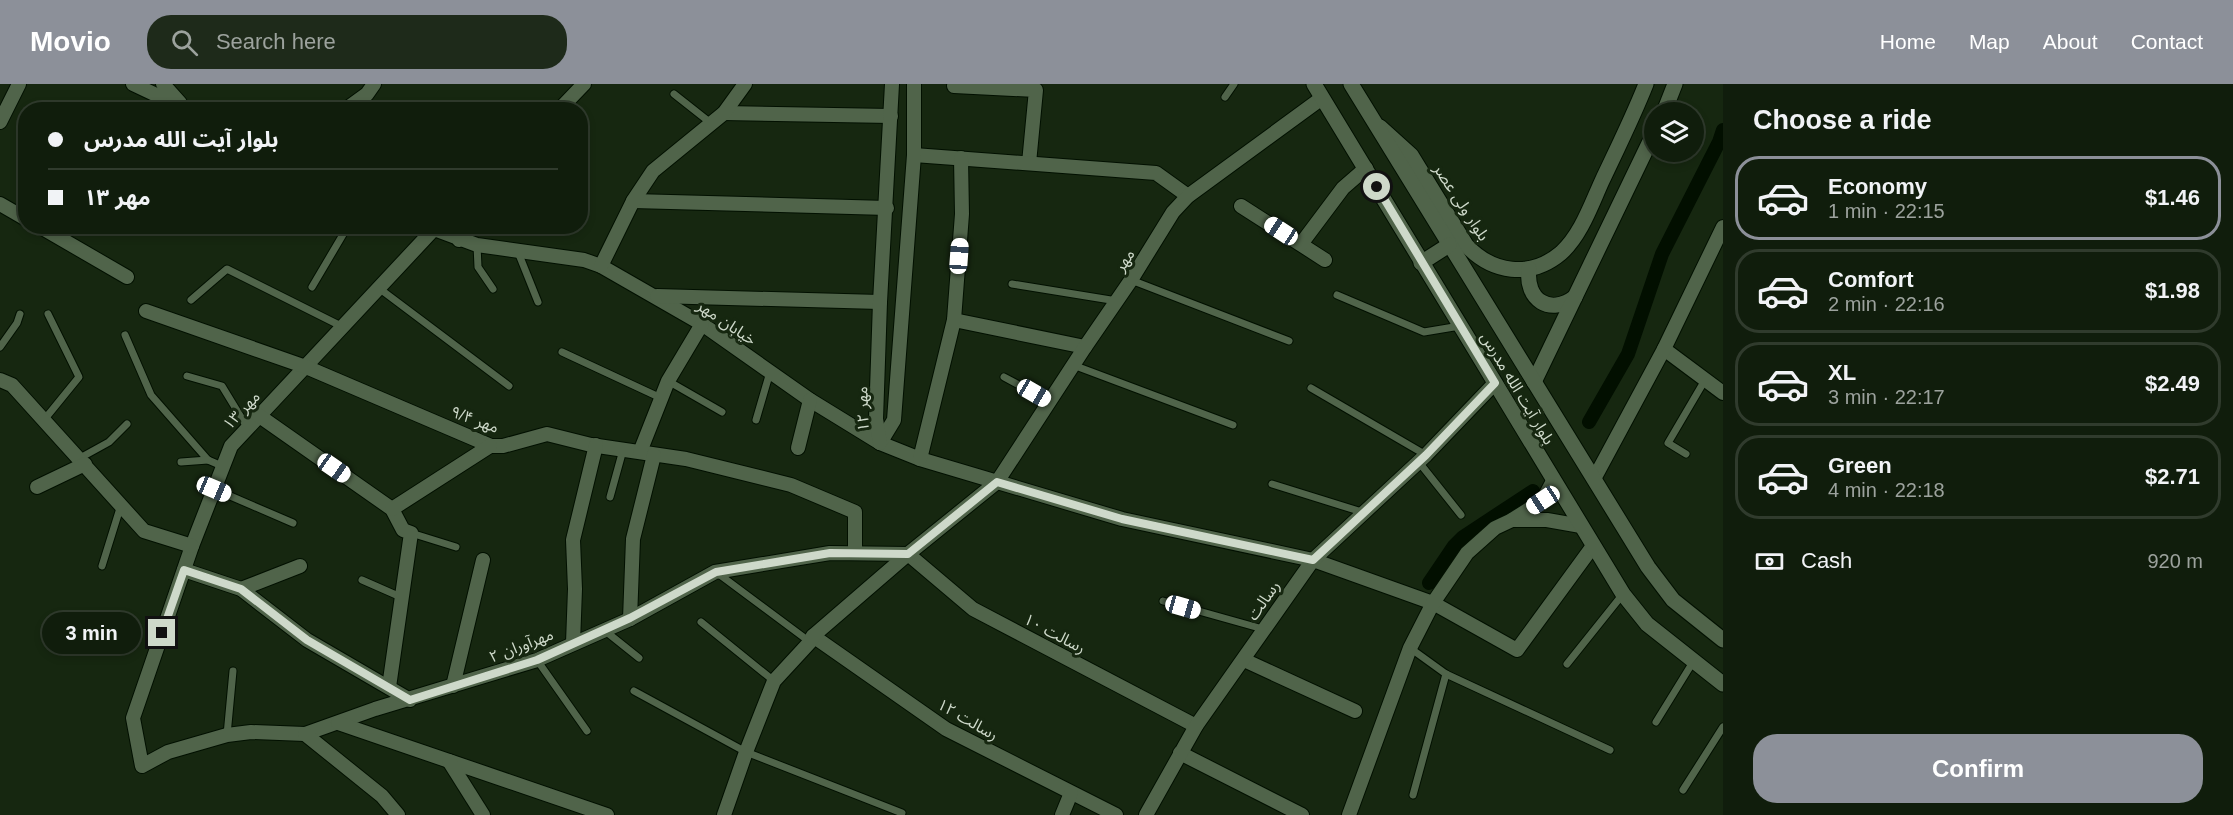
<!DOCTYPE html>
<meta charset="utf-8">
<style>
:root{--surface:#101d0c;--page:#1e2a1a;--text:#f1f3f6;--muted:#9ca29d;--line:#303b2d;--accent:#8c9099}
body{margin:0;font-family:Helvetica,"Noto Sans Arabic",sans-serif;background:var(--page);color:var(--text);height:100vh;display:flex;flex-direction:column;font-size:22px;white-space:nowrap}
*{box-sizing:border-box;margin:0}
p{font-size:20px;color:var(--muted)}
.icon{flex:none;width:33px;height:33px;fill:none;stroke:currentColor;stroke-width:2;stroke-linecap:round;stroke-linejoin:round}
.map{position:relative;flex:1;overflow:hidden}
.details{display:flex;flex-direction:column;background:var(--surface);width:510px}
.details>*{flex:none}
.guide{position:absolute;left:18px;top:18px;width:570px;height:132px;border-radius:24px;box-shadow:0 3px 9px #0003,0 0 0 2px var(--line);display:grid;align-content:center;height:132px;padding:0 30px;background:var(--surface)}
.buttons{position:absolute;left:1644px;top:18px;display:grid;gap:12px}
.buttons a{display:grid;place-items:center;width:60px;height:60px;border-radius:50%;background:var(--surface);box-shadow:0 3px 9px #0003,0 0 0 2px var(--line);font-size:30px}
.end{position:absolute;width:27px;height:27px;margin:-14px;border:8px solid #ced9ca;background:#111;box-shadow:0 0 0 3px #111}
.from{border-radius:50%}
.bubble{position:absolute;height:42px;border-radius:21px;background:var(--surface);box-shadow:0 3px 9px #0003,0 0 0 2px var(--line);font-size:20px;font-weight:800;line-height:42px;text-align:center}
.car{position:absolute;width:18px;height:36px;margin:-18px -9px;border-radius:8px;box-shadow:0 0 4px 2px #0007;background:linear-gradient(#fff 24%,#345 0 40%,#fff 0 76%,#345 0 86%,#fff 0)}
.guide b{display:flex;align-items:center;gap:21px;height:57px;font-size:22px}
.guide b+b{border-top:2px solid var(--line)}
.guide i{width:15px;height:15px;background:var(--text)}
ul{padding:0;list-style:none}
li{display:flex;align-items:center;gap:18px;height:84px;margin:0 12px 9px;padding:0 18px;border:3px solid var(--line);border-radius:24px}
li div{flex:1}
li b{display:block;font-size:22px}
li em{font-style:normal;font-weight:800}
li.active{border-color:var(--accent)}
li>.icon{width:54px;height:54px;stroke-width:1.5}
h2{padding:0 30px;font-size:27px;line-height:72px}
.pay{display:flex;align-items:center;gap:15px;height:66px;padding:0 30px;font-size:22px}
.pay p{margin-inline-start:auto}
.action{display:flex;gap:12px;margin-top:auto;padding:12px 30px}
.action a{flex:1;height:69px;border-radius:24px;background:var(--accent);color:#fff;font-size:24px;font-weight:800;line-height:69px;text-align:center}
header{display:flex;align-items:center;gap:36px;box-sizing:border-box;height:84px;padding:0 30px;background:var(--accent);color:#fff}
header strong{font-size:28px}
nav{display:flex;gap:33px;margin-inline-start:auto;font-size:21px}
.search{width:420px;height:54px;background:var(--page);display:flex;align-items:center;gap:15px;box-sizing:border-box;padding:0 21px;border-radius:24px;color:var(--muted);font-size:22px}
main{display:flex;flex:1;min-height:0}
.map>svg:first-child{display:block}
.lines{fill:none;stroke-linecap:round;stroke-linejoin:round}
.canal{stroke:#020f00;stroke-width:14}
.service-casing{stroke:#021000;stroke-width:9}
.minor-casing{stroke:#021000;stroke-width:16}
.tertiary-casing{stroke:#021000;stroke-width:17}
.secondary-casing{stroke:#021000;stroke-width:17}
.service{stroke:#50644a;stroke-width:7}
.minor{stroke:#50644a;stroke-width:14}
.tertiary{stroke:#50644a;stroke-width:15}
.secondary{stroke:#50644a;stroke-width:15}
.route{stroke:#ced9ca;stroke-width:8}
.labels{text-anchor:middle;stroke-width:6;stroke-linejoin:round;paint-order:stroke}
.street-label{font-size:16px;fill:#ced9ca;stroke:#162710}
</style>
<header>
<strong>Movio</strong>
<div class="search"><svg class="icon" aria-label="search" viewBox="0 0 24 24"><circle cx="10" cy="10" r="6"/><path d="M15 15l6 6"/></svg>Search here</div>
<nav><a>Home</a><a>Map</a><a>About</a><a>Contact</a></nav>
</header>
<main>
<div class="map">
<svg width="1723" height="731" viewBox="0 0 1723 731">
<rect width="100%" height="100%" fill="#162710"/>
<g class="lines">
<g class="canal">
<polyline points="1589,338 1628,270 1662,170 1719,58 1723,46"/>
<polyline points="1429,499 1454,462 1463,453 1533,407"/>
</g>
<g class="service-casing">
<g id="service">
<polyline points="674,10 712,40"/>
<polyline points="1225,13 1234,0"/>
<polyline points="414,22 414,26"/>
<polyline points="477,161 478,183 493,205"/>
<polyline points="518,168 538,218"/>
<polyline points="1131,196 1289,257"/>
<polyline points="1012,200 1117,217"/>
<polyline points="312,203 348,142"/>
<polyline points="380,205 509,302"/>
<polyline points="1337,211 1424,248 1460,242"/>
<polyline points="191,216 227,185 343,243"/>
<polyline points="125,251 151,311 208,376 222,382"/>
<polyline points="0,263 17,239 20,230"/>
<polyline points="562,268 661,314"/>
<polyline points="1073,281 1233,341"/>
<polyline points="187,292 222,302 247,343"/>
<polyline points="1004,293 1049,317"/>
<polyline points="668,297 722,328"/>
<polyline points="1311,304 1426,371"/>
<polyline points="44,336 79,293 48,230"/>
<polyline points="756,336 770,288"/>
<polyline points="1686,370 1668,359 1705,296"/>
<polyline points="80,374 109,358 127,340"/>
<polyline points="1418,377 1461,431"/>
<polyline points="181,378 208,376"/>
<polyline points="1272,400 1362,428"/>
<polyline points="214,405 293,439"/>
<polyline points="610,413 623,366"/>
<polyline points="411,449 456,463"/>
<polyline points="102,482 121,421"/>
<polyline points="716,488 810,558"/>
<polyline points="362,496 403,514"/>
<polyline points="1163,517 1263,545"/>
<polyline points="701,538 774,597"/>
<polyline points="604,546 639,574"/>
<polyline points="1410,564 1446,590 1610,666"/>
<polyline points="537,576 587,647"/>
<polyline points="1567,580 1623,510"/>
<polyline points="634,607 746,668 902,729"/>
<polyline points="1656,638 1693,578"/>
<polyline points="227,651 233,587"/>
<polyline points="1683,706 1723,643"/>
<polyline points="1413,711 1446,590"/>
</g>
</g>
<g class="minor-casing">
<g id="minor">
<polyline points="133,0 188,26"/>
<polyline points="163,0 180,19"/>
<polyline points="954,2 1036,6 1029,79"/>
<polyline points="345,26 367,10 374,0"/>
<polyline points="559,26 584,0"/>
<polyline points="724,29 891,32"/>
<polyline points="0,38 19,0"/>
<polyline points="914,71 1156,89 1188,112"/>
<polyline points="633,117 887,124"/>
<polyline points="0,120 26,135"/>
<polyline points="1241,122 1325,176"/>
<polyline points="39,142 127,193"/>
<polyline points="426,142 477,161 584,176 601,182 702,240 810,316 880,359 920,375 1122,435 1313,476 1433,519 1517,566 1593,462"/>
<polyline points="433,146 231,362 192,462 133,634 142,682 168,668 227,651 251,648 305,650 375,625 537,576 630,535 715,488 830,469 908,470 973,525 1196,642"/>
<polyline points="459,156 468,142"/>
<polyline points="1301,160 1343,104 1366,84"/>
<polyline points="601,182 633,117 653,87 724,29 745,0"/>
<polyline points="657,212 880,218"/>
<polyline points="146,227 306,283 491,362 503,362 547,350 591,361 686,375 791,401 855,428 855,469"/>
<polyline points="954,236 1085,263"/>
<polyline points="1664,265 1723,309"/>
<polyline points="0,296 12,301 144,447 192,462"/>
<polyline points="258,331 392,425 403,446 411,449 389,603"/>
<polyline points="880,359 894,336 914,71 914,0"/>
<polyline points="880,359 876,335 880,218 892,0"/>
<polyline points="798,364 810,316"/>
<polyline points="640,368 668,297 702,240"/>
<polyline points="920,375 954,236 962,130 961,74"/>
<polyline points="1594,395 1664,265 1723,143"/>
<polyline points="1553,397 1543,416 1512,436 1547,436 1581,442"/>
<polyline points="37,403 85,380"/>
<polyline points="392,425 490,362"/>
<polyline points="184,486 241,505 307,556 410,616"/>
<polyline points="241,505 300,482"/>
<polyline points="630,535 633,455 654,371"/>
<polyline points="813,552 946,645 1116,731"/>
<polyline points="573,559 575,505 573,456 596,361"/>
<polyline points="1244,576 1355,627"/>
<polyline points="453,602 483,476"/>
<polyline points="338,639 607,731"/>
<polyline points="305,650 382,712 398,731"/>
<polyline points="1180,669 1302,731"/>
<polyline points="449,677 483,731"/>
<polyline points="724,731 746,668 774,597 810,558 813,552 908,470 997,398 1085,263 1131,196 1173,128 1188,112 1322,14"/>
<polyline points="1062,731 1071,709"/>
<polyline points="1146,731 1196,642 1313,476 1426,371 1495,299"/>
<polyline points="1349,731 1410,564 1433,519 1467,469 1495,444 1512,436"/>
</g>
</g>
<g class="tertiary-casing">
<g id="tertiary">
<polyline points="1664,28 1675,0"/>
<path d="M1380,43L1411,71L1466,161C1492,189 1530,195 1561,169C1581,151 1591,121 1602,97C1617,65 1633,33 1646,0"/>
<path d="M1529,185C1525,216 1550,232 1575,213"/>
<polyline points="1534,298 1654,49"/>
</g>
</g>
<g class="secondary-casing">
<g id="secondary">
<polyline points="1314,0 1623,510 1647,540 1723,600"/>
<polyline points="1351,0 1648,483 1673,516 1723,556"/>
<polyline points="1421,179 1449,161"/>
</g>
</g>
<use href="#service" class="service"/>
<use href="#minor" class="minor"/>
<use href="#tertiary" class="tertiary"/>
<use href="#secondary" class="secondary"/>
</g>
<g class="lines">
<polyline class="route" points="162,549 184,486 241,505 307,556 410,616 537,576 630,534 716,488 830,469 908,470 997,398 1122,435 1313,476 1426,371 1495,299 1377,103"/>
</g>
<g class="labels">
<g class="street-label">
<text transform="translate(1462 118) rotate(57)" y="6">بلوار ولی عصر</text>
<text transform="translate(1124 176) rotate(-57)" y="6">مهر</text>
<text transform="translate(727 238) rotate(34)" y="6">خیابان مهر</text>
<text transform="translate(1518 304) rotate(59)" y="6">بلوار آیت الله مدرس</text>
<text transform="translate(862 325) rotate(-92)" y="6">مهر ۱۲</text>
<text transform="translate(241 326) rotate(-47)" y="6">مهر ۱۳</text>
<text transform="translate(475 335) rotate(20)" y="6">مهر ۹/۴</text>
<text transform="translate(1263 516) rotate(-55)" y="6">رسالت</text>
<text transform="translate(1055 549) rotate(28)" y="6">رسالت ۱۰</text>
<text transform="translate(521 561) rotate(-21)" y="6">مهرآوران ۲</text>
<text transform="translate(968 635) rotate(30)" y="6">رسالت ۱۲</text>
</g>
</g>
</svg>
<div class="buttons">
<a><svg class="icon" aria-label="layers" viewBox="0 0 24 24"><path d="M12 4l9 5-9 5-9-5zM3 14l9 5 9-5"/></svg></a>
</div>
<i class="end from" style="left:1377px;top:103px"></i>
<i class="end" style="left:162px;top:549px"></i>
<div class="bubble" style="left:42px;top:528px;width:99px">3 min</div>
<i class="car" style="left:1281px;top:147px;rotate:303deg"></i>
<i class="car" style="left:959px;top:172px;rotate:4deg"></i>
<i class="car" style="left:1034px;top:309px;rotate:120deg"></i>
<i class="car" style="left:334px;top:384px;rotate:125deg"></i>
<i class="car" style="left:214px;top:405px;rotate:113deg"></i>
<i class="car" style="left:1543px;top:416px;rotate:237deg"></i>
<i class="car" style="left:1183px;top:523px;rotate:106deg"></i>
<div class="guide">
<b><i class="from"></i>بلوار آیت الله مدرس</b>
<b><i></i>مهر ۱۳</b>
</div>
</div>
<section class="details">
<h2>Choose a ride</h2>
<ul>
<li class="active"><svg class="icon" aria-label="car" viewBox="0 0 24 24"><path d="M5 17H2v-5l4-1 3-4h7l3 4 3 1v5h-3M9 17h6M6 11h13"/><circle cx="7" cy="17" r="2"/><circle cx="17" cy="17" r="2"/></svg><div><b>Economy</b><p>1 min · 22:15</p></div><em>$1.46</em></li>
<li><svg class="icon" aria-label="car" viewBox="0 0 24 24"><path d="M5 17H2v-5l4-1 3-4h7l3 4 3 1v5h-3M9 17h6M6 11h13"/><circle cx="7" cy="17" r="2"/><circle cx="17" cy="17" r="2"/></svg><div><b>Comfort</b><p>2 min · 22:16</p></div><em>$1.98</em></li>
<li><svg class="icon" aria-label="car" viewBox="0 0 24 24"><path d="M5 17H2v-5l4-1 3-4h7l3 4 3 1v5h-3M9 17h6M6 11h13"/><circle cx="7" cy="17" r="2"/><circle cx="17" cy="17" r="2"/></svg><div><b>XL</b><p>3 min · 22:17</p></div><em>$2.49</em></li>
<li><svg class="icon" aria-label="car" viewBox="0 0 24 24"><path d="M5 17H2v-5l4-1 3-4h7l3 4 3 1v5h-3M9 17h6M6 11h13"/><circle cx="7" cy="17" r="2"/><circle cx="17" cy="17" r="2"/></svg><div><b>Green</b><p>4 min · 22:18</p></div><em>$2.71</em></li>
</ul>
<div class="pay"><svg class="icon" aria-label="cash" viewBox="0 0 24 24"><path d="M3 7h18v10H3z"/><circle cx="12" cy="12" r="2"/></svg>Cash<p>920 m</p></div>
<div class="action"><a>Confirm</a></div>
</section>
</main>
